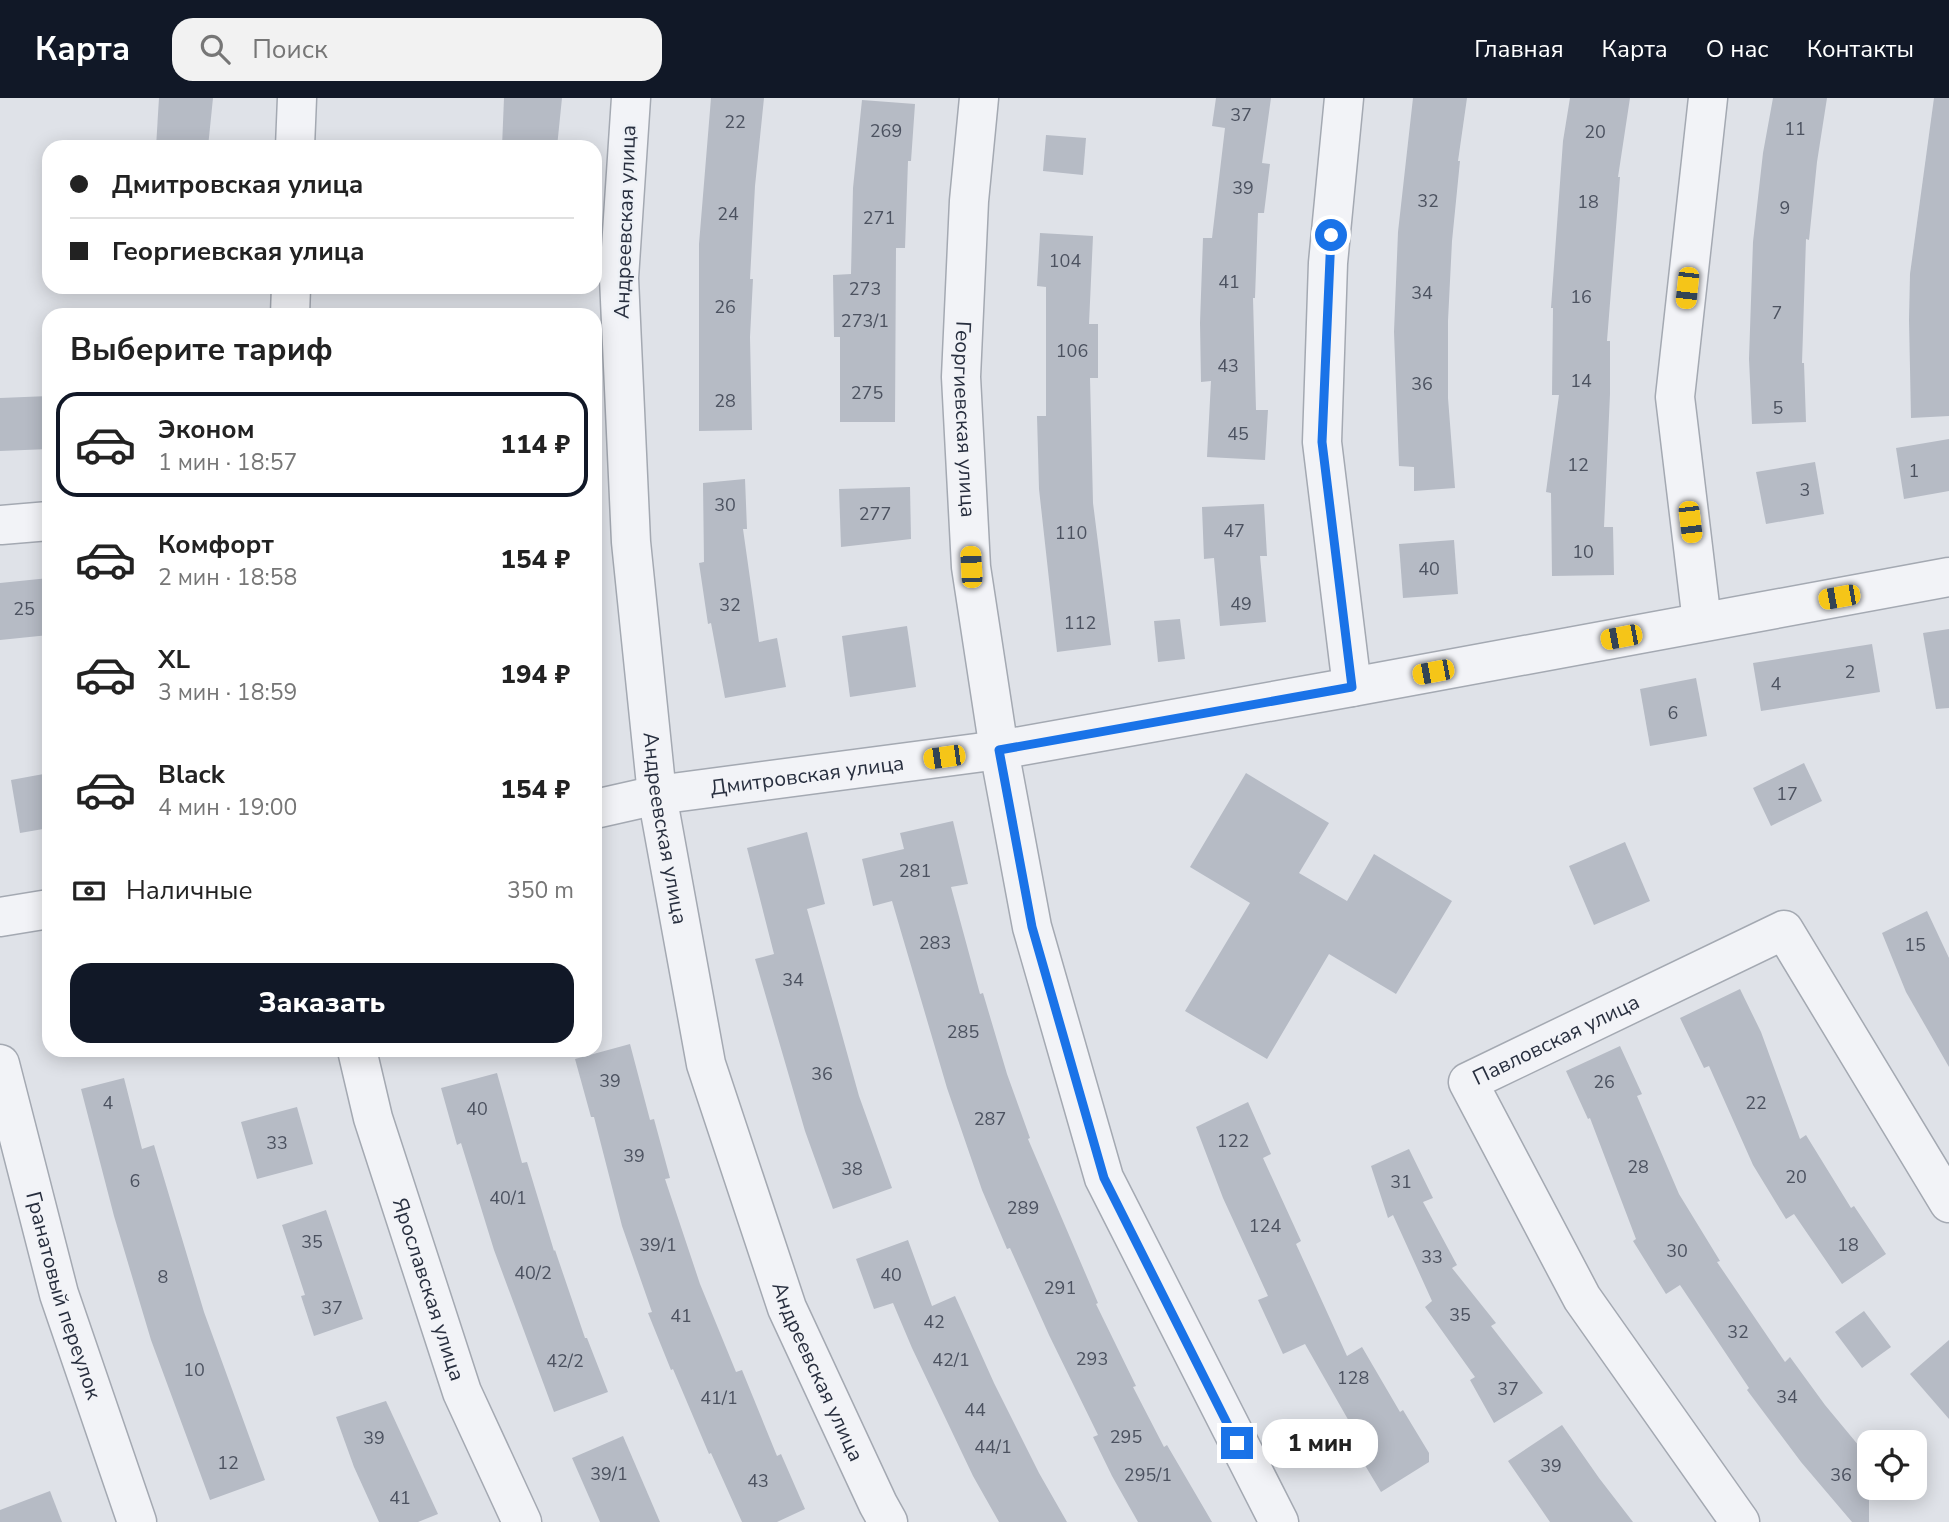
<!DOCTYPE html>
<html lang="ru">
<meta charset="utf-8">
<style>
:root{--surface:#fff;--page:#f2f2f2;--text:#222;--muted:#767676;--line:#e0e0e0;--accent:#111827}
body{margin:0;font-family:"Nunito Sans",sans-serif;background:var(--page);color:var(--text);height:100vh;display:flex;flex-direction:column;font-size:26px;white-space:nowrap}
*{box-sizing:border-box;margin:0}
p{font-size:23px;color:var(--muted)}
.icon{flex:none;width:38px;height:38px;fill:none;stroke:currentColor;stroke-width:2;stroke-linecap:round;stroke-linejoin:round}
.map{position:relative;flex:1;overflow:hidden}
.sheet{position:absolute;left:42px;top:210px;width:560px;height:749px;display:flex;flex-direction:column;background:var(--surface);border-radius:21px;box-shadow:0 4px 18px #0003}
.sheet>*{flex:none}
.top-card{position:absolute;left:42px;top:42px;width:560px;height:154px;border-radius:21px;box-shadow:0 4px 18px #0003;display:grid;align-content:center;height:154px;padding:0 28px;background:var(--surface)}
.controls{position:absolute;left:1857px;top:1332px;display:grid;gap:14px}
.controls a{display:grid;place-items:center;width:70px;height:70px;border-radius:14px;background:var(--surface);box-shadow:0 4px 18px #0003;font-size:35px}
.end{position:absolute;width:32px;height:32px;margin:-16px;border:9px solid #1a73e8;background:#fff;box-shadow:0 0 0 4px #fff}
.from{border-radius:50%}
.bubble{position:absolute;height:49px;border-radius:21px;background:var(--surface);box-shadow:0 4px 18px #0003;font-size:23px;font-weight:800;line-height:49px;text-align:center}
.car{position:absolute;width:21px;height:42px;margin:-21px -10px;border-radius:9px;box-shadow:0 0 5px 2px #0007;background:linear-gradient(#f5c518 24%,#345 0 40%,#f5c518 0 76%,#345 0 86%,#f5c518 0)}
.top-card b{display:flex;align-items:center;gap:24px;height:66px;font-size:26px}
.top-card b+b{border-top:2px solid var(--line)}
.top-card i{width:18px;height:18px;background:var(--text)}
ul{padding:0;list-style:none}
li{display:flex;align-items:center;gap:21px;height:105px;margin:0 14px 10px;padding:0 14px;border:4px solid transparent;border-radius:21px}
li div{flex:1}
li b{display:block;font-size:26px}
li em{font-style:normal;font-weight:800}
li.selected{border-color:var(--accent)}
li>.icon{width:63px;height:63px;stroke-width:1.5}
h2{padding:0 28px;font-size:32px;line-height:84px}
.pay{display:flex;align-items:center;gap:18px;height:77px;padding:0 28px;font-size:26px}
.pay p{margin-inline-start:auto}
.primary-button{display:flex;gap:14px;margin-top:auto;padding:14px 28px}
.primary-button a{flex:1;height:80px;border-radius:21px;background:var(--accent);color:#fff;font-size:28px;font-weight:800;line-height:80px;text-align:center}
header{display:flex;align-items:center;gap:42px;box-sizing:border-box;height:98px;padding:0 35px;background:var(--accent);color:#fff}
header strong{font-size:33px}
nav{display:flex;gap:38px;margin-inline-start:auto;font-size:24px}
.search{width:490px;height:63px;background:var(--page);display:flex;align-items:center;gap:18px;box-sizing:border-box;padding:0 24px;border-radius:21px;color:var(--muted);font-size:26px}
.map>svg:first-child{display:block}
.building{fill:#b6bbc5}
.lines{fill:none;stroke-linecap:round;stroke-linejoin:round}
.minor-casing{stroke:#a4a9b2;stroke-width:41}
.minor{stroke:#f2f3f7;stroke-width:38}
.route{stroke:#1a73e8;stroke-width:9}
.labels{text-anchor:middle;stroke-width:5;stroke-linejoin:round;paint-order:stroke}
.number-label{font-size:18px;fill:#4c5260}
.street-label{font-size:21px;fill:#282f3f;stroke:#eef1f6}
</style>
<header>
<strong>Карта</strong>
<div class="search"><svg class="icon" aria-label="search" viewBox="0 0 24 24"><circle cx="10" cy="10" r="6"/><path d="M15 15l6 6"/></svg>Поиск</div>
<nav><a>Главная</a><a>Карта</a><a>О нас</a><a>Контакты</a></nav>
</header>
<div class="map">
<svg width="1949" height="1424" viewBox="0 0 1949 1424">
<rect width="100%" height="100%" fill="#dfe2e8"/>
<g class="building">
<polygon points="159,0 213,0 208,49 156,49"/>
<polygon points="504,0 562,0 557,49 502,49"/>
<polygon points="711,0 764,0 755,88 750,181 753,181 750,239 752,332 699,333 699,146"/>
<polygon points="1216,0 1271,0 1262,65 1270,66 1264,115 1258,115 1255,200 1253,200 1256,312 1268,312 1265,362 1207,359 1211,283 1201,284 1200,225 1203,140 1212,140 1225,30 1212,28"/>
<polygon points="1413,0 1467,0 1458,63 1460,63 1452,143 1448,223 1448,300 1455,390 1414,393 1414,369 1399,368 1394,234 1398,134"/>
<polygon points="1570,0 1630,0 1618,79 1620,79 1607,243 1610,243 1610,296 1604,429 1613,429 1614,477 1552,478 1551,395 1546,394 1559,297 1552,297 1553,210 1551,210 1563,43"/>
<polygon points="1773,0 1827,0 1817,64 1809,142 1806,141 1802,265 1804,265 1806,324 1752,326 1749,261 1753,144 1763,55"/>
<polygon points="1934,0 1949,0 1949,318 1911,320 1909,222 1910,176"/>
<polygon points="862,2 915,6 911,63 908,63 905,150 896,150 895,324 840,324 840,239 834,239 833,177 851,176 853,90"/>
<polygon points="1046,37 1086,40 1083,77 1043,73"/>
<polygon points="1040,135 1093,138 1089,226 1098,226 1098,280 1090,280 1093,405 1111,547 1057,554 1039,391 1037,318 1046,318 1046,189 1037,188"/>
<polygon points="49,298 49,351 0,353 0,300"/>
<polygon points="1949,341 1949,393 1904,401 1896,350"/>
<polygon points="1815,364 1824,416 1766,426 1756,374"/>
<polygon points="745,381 747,431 743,431 759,544 777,540 786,589 725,600 711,525 708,526 699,465 704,464 703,385"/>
<polygon points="910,389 911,441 841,449 839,391"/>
<polygon points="1264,406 1267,458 1260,458 1266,524 1220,528 1214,460 1204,461 1202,409"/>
<polygon points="1454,442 1458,496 1403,500 1399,446"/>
<polygon points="49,480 49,537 0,542 0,485"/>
<polygon points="1180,521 1185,561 1158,564 1154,523"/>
<polygon points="907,528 916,589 850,599 842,538"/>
<polygon points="1949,531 1949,610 1936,611 1923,535"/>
<polygon points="1872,546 1880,594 1761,613 1753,565"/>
<polygon points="1696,580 1707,638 1650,648 1640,591"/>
<polygon points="1804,665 1822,703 1771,728 1753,690"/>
<polygon points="49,675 49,730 20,735 11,682"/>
<polygon points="1246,675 1329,725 1299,775 1347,803 1374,756 1452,803 1396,896 1329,856 1267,961 1185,913 1250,805 1190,769"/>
<polygon points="953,723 968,786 951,789 980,896 983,895 1007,976 1030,1040 1028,1041 1098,1205 1096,1206 1136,1288 1133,1289 1164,1349 1167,1347 1212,1424 1138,1424 1112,1378 1093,1339 1098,1337 1049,1237 1010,1150 1007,1151 982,1092 947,990 892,803 873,808 862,761 904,751 900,735"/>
<polygon points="807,734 825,806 807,811 859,998 892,1090 833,1111 805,1033 755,861 774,856 747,750"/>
<polygon points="1625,744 1650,803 1594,827 1569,768"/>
<polygon points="1927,813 1949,860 1949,969 1906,894 1882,835"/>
<polygon points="1740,891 1761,934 1800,1041 1806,1037 1851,1110 1854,1108 1886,1156 1842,1186 1794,1116 1786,1121 1753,1067 1709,968 1704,970 1680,920"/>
<polygon points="630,946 650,1022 654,1021 670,1080 665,1081 700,1186 736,1274 742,1272 777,1358 781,1356 805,1411 777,1424 742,1424 711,1355 709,1356 673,1271 671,1272 648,1215 652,1214 622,1128 594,1019 591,1019 575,961"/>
<polygon points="1620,948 1642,996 1637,998 1679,1096 1720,1163 1717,1164 1785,1264 1790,1259 1825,1307 1869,1360 1869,1424 1852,1424 1801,1364 1747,1292 1749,1290 1680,1187 1666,1196 1633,1143 1636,1141 1590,1020 1588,1021 1566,973"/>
<polygon points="497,975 522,1065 527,1064 554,1153 555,1152 585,1240 587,1240 608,1294 554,1314 494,1152 461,1045 457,1047 441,990"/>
<polygon points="124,980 142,1051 154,1047 204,1214 265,1382 210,1402 151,1242 114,1118 81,991"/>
<polygon points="1248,1004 1271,1056 1263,1060 1301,1143 1296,1146 1347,1258 1362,1249 1400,1314 1403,1312 1429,1355 1429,1364 1381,1394 1351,1344 1358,1339 1305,1246 1283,1256 1258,1202 1268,1198 1223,1100 1196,1029"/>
<polygon points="297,1009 313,1066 257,1081 241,1024"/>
<polygon points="1409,1051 1433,1100 1423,1104 1457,1167 1452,1170 1496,1225 1491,1228 1543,1295 1494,1325 1470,1282 1475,1279 1425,1209 1432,1203 1393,1117 1388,1120 1371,1068"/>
<polygon points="326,1112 363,1221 314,1238 301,1198 305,1197 282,1127"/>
<polygon points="908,1142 932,1208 955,1198 994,1285 1039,1375 1067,1424 999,1424 973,1378 912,1250 893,1205 874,1211 856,1161"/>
<polygon points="1864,1213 1891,1249 1862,1270 1835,1234"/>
<polygon points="1949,1242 1949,1321 1910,1276"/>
<polygon points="386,1303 438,1416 418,1424 379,1424 354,1369 336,1319"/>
<polygon points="1562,1327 1599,1380 1633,1424 1550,1424 1508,1363"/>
<polygon points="623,1338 660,1424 600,1424 572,1360"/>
<polygon points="50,1393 62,1424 0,1424 0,1412"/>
</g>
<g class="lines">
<g class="minor-casing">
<g id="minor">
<path id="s1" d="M631,0L619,180L631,444L657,697L706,966L787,1210L878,1406L888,1424"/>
<path id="s2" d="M979,0L969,103L961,279L971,469L999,652L1032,829L1104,1080L1279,1424"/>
<polyline points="1344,0 1328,165 1322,344 1352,589"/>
<polyline points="295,49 297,0"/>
<polyline points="290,217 291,189"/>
<polyline points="1,427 49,423"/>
<polyline points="1702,524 1675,299 1708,0"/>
<path id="s3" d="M595,711L657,697L999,652L1352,589L1949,479"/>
<polyline points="0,819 49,811"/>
<path id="s4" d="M357,952L373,1020L462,1294L522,1424"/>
<path id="s5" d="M0,966L59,1196L137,1424"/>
<path id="s6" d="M1740,1424L1582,1200L1468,984L1784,832L1949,1105"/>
</g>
</g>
<use href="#minor" class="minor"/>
</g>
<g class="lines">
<polyline class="route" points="1237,1345 1104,1080 1032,829 999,652 1352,589 1322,344 1331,137"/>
</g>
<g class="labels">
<g class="number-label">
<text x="1241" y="23">37</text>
<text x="735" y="30">22</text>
<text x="1795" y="37">11</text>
<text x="886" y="39">269</text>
<text x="1595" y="40">20</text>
<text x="1243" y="96">39</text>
<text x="1428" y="109">32</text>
<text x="1588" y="110">18</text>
<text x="1785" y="116">9</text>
<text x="728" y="122">24</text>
<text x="879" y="126">271</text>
<text x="1065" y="169">104</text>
<text x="1229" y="190">41</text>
<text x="865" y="197">273</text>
<text x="1422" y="201">34</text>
<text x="1581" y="205">16</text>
<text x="725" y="215">26</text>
<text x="1777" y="221">7</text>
<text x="865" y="229">273/1</text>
<text x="1072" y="259">106</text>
<text x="1228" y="274">43</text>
<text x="1581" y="289">14</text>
<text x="1422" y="292">36</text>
<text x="867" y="301">275</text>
<text x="725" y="309">28</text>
<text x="1778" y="316">5</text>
<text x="1238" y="342">45</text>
<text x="1578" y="373">12</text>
<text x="1914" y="379">1</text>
<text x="1805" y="398">3</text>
<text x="725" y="413">30</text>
<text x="875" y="422">277</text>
<text x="1234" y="439">47</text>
<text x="1071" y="441">110</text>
<text x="1583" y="460">10</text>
<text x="1429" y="477">40</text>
<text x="1241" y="512">49</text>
<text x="730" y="513">32</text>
<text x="24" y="517">25</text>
<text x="1080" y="531">112</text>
<text x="1850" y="580">2</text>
<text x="1776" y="592">4</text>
<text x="1673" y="621">6</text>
<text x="1787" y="702">17</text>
<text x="915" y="779">281</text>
<text x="935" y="851">283</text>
<text x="1915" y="853">15</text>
<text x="793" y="888">34</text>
<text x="963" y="940">285</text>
<text x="822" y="982">36</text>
<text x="610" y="989">39</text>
<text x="1604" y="990">26</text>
<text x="108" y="1011">4</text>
<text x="1756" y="1011">22</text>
<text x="477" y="1017">40</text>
<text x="990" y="1027">287</text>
<text x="1233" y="1049">122</text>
<text x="277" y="1051">33</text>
<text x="634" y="1064">39</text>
<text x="1638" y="1075">28</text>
<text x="852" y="1077">38</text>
<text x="1796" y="1085">20</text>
<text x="135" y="1089">6</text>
<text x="1401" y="1090">31</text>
<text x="508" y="1106">40/1</text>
<text x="1023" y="1116">289</text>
<text x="1265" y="1134">124</text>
<text x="312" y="1150">35</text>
<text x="658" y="1153">39/1</text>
<text x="1848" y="1153">18</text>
<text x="1677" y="1159">30</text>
<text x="1432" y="1165">33</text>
<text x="533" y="1181">40/2</text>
<text x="891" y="1183">40</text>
<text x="163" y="1185">8</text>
<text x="1060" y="1196">291</text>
<text x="332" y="1216">37</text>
<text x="1460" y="1223">35</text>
<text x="681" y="1224">41</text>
<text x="934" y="1230">42</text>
<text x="1738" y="1240">32</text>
<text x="1092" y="1267">293</text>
<text x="951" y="1268">42/1</text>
<text x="565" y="1269">42/2</text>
<text x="194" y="1278">10</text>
<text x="1353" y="1286">128</text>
<text x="1508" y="1297">37</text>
<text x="1787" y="1305">34</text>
<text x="719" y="1306">41/1</text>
<text x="975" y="1318">44</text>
<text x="1126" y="1345">295</text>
<text x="374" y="1346">39</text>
<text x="993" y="1355">44/1</text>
<text x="228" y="1371">12</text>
<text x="1551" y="1374">39</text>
<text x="609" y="1382">39/1</text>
<text x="1148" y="1383">295/1</text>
<text x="1841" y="1383">36</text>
<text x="758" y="1389">43</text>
<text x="400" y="1406">41</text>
</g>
<g class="street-label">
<text transform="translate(625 124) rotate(-88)" y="7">Андреевская улица</text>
<text dy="7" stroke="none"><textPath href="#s2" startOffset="322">Георгиевская улица</textPath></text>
<text dy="7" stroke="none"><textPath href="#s3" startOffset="215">Дмитровская улица</textPath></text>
<text dy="7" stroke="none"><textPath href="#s1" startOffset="733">Андреевская улица</textPath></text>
<text dy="7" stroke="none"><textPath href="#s6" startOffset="616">Павловская улица</textPath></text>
<text dy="7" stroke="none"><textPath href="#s4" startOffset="250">Ярославская улица</textPath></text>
<text dy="7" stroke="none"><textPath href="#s5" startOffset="240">Гранатовый переулок</textPath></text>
<text dy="7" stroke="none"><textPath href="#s1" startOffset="1300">Андреевская улица</textPath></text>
</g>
</g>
</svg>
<div class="controls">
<a><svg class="icon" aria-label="locate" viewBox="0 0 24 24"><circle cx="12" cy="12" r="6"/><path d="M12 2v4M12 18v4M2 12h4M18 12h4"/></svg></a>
</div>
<i class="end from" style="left:1331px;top:137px"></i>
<i class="end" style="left:1237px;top:1345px"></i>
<div class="bubble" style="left:1262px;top:1321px;width:116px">1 мин</div>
<i class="car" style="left:1687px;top:190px;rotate:186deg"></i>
<i class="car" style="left:1690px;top:424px;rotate:173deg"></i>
<i class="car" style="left:971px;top:469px;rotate:357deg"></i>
<i class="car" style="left:1839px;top:499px;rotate:260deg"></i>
<i class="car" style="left:1621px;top:539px;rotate:259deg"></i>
<i class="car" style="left:1433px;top:574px;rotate:259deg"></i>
<i class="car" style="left:944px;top:659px;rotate:262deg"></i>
<div class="top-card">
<b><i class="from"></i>Дмитровская улица</b>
<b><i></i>Георгиевская улица</b>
</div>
<section class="sheet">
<h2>Выберите тариф</h2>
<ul>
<li class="selected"><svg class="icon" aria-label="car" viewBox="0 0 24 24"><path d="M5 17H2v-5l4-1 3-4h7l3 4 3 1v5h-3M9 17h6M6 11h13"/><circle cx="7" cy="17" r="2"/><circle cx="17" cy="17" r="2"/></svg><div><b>Эконом</b><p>1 мин · 18:57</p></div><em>114 ₽</em></li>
<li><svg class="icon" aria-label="car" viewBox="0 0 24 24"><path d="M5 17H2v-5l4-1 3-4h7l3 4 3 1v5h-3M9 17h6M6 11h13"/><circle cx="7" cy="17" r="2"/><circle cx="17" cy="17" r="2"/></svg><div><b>Комфорт</b><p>2 мин · 18:58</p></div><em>154 ₽</em></li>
<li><svg class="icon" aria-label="car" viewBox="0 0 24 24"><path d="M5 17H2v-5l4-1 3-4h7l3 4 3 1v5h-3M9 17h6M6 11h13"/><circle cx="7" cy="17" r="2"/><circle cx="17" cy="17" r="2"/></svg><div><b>XL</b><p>3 мин · 18:59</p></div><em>194 ₽</em></li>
<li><svg class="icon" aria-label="car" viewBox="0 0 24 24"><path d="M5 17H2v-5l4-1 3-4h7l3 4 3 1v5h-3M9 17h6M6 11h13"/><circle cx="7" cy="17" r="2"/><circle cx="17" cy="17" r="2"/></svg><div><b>Black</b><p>4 мин · 19:00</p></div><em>154 ₽</em></li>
</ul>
<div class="pay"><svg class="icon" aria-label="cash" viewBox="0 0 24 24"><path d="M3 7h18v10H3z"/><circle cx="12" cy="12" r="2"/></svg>Наличные<p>350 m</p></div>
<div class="primary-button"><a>Заказать</a></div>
</section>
</div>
